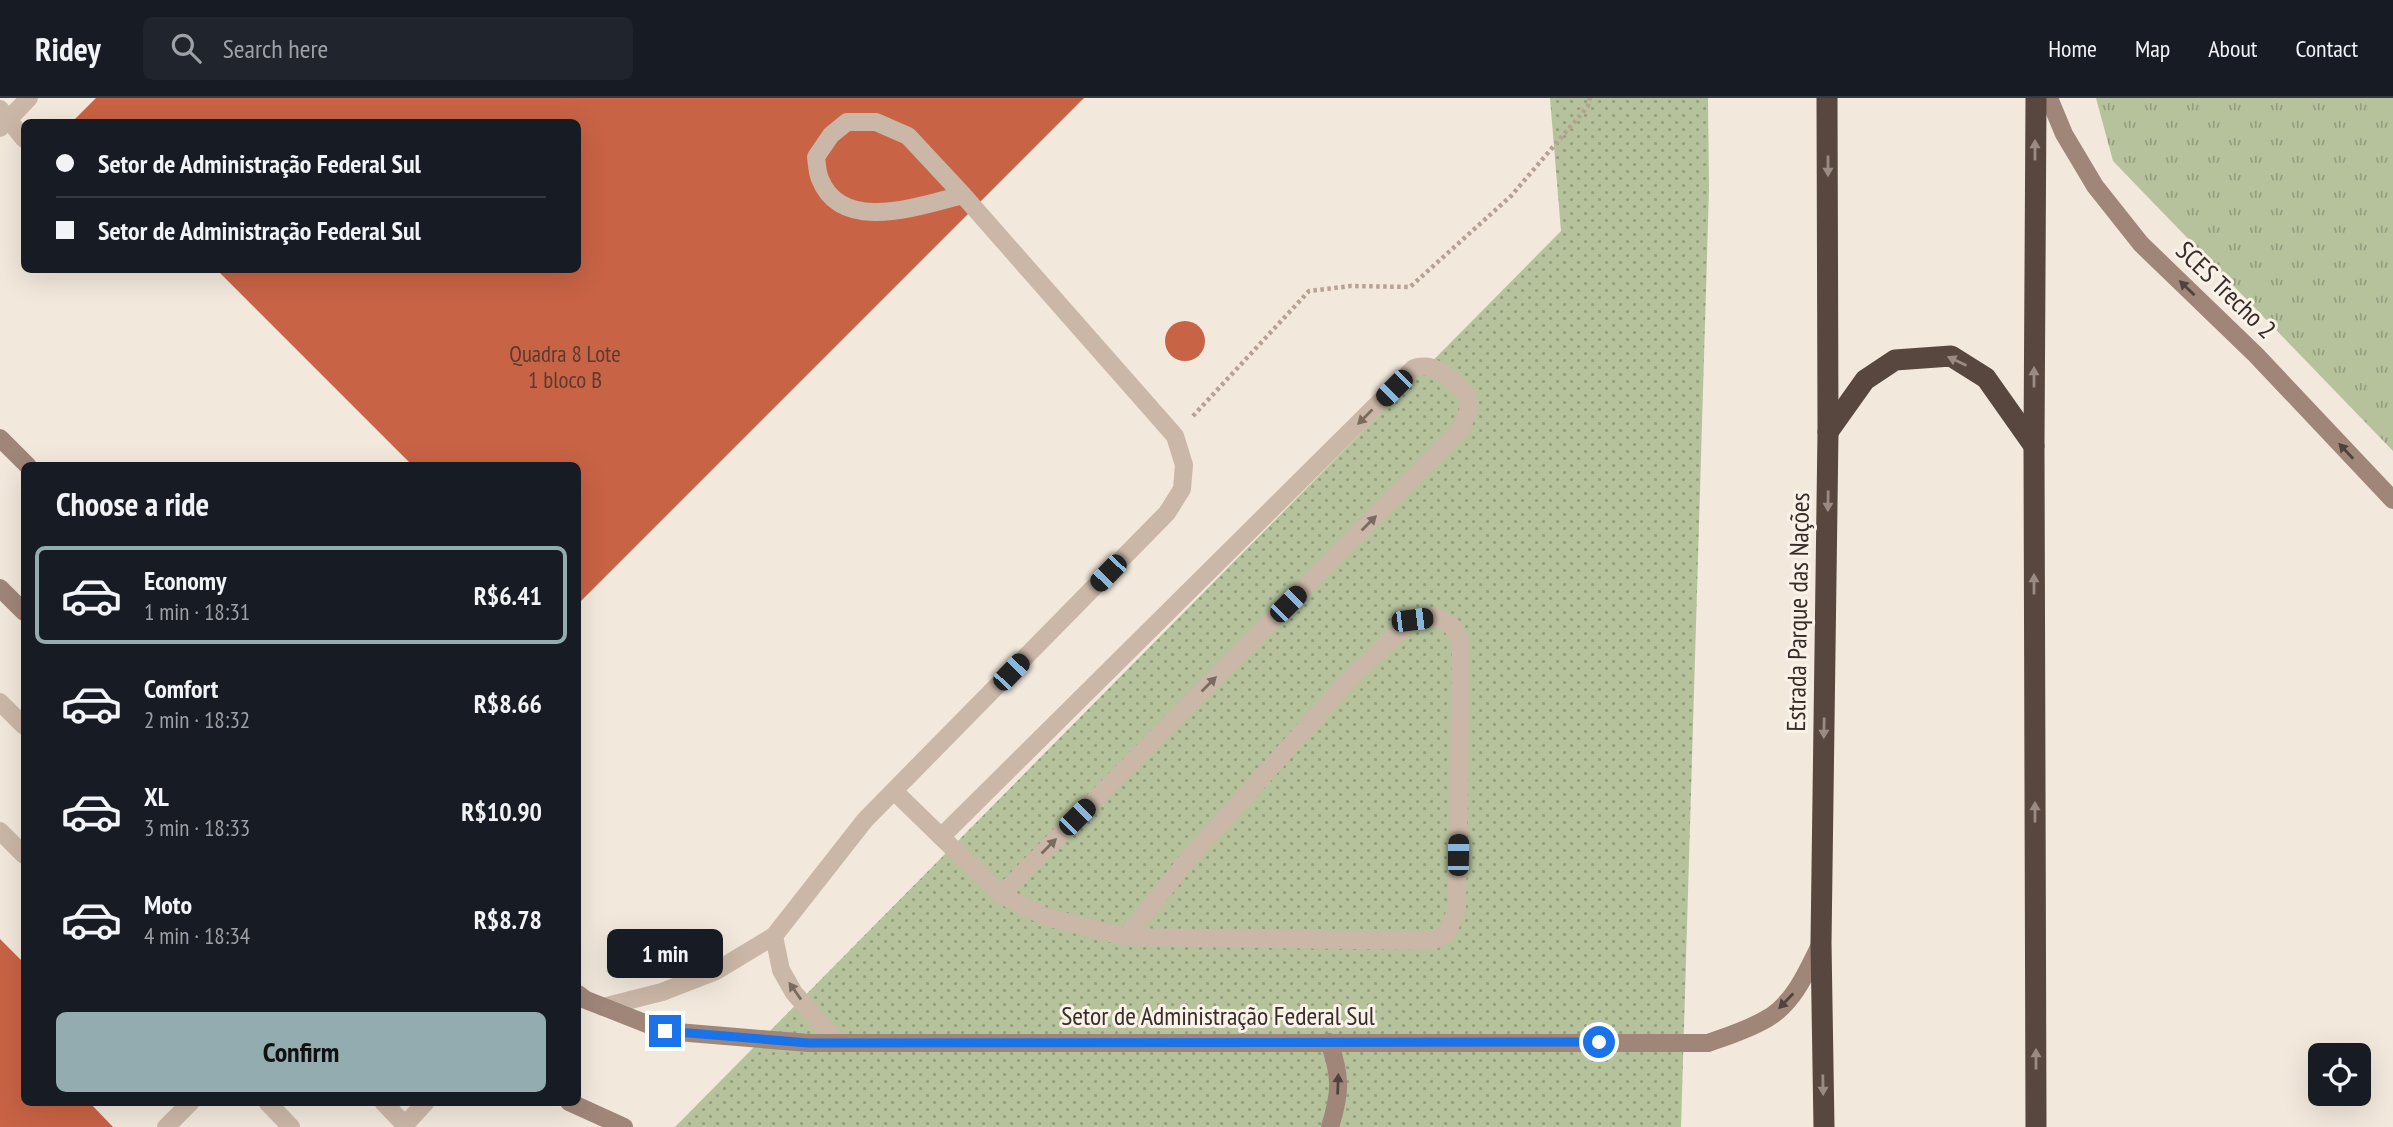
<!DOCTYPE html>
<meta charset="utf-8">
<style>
:root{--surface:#171b24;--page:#20242c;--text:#f1f3f6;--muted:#9ea1a6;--line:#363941;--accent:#92acaf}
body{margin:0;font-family:"PT Sans Narrow",sans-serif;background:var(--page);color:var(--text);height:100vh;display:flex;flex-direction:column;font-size:26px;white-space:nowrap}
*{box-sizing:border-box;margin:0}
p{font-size:23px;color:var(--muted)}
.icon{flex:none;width:38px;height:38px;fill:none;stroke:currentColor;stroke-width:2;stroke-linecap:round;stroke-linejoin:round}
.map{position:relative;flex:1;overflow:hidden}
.drawer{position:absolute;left:21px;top:364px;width:560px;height:644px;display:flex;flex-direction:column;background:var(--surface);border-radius:10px;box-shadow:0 7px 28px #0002}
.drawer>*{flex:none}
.top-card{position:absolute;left:21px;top:21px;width:560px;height:154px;border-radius:10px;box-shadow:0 7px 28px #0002;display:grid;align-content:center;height:154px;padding:0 35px;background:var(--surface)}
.tools{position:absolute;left:2308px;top:945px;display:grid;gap:14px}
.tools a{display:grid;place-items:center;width:63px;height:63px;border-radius:10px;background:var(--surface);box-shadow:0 7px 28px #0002;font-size:35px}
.end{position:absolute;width:32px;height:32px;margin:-16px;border:9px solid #1a73e8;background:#fff;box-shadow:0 0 0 4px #fff}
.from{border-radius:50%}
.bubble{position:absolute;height:49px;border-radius:10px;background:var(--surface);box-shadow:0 7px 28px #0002;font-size:23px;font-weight:700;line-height:49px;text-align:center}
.car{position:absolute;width:21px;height:42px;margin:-21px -10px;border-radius:9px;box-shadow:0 0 5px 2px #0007;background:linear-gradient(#222 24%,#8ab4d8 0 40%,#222 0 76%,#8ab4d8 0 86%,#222 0)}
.top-card b{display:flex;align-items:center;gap:24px;height:66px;font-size:26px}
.top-card b+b{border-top:2px solid var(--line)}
.top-card i{width:18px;height:18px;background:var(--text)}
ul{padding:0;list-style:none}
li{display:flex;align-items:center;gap:21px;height:98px;margin:0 14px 10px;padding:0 21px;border:4px solid transparent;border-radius:10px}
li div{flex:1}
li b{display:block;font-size:26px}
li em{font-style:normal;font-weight:700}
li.current{border-color:var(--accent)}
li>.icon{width:63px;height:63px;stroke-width:1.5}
h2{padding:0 35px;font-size:32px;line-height:84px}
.action{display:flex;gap:14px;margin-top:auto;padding:14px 35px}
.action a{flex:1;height:80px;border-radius:10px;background:var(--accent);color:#111;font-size:28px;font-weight:700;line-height:80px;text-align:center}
header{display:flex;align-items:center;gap:42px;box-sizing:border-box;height:98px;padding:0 35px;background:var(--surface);border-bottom:2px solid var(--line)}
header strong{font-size:33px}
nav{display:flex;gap:38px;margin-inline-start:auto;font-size:24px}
.search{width:490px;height:63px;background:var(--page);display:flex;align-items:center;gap:18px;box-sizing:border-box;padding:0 24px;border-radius:10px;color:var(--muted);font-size:26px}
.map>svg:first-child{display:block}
.grass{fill:url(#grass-tufts)}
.park{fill:url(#park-dots)}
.building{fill:#c86345}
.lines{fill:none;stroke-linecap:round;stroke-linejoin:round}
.path{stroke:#b7a192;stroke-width:4.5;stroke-dasharray:3.5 3.5;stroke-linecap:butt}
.lane{stroke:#cbb7a7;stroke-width:18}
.secondary{stroke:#9f8679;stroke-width:18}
.highway{stroke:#58473f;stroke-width:21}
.oneway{fill:#998b83}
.oneway2{fill:#51433c}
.oneway3{fill:#7a6b61}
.route{stroke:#1a73e8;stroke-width:9}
.labels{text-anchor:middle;stroke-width:6;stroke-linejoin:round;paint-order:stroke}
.number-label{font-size:23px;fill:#5b3a2f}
.street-label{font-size:26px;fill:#372d28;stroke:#faf2e8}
</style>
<header>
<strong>Ridey</strong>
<div class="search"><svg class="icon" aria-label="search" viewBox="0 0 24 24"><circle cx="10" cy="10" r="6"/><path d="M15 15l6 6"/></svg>Search here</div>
<nav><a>Home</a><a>Map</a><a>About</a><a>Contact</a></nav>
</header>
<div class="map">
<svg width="2393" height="1029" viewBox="0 0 2393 1029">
<defs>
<pattern id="grass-tufts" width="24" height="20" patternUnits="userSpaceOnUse" patternTransform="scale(1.75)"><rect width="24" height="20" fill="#b5c29c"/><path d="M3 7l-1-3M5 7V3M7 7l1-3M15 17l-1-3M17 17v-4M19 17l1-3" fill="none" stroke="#949e7f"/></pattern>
<pattern id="park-dots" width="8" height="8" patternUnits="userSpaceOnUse" patternTransform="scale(1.75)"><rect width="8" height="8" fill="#b5c29c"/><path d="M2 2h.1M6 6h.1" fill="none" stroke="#949e7f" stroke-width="1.8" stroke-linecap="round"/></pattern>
</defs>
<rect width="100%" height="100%" fill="#f2e8dc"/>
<polygon class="grass" points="2096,0 2393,0 2393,353 2113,63"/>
<polygon class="park" points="1550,0 1708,0 1709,91 1681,1029 675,1029 1561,133"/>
<g class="building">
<polygon points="96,0 1084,0 578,506 578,368 413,368 217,172 578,172 578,24 72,24"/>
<circle cx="1185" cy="243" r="20"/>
<polygon points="0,841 24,865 24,1004 89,1004 113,1029 0,1029"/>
</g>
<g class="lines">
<polyline class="path" points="1193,318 1309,193 1351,188 1410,189 1511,98 1588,8 1590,0"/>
<g class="lane">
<polyline points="0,11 24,41"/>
<polyline points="0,30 29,0"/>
<polyline points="0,604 24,628"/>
<polyline points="894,693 1001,797 1046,819 1126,839 1432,843 1447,836 1457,810 1461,544 1452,528 1436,519 1412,522 1349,582 1289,649 1186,764 1126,839"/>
<polyline points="0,733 24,757"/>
<path d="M941,739L1414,270C1437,263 1452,283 1468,297L1469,311L1461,331L1001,797"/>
<path d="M774,838L865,722L1167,415L1182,391L1184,367L1175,338L963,97L908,38L876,24H847L831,37L816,59C817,66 817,74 820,81C842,137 921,107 963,97"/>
<polyline points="603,909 662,894 716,873 774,838 781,872 794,895 839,945"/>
<polyline points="267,1004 291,1029"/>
<polyline points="383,1004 405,1027"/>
<polyline points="166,1029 191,1004"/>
<polyline points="403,1029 426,1004"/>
</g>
<g class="secondary">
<polyline points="2049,0 2064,36 2095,88 2141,146 2256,257 2393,402"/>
<polyline points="0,340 28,368"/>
<polyline points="0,490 24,514"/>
<path d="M578,896L586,902L665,933L808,945H1708C1728,938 1750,931 1768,920C1795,904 1808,871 1821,845"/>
<path d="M1329,944C1341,978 1341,994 1330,1029"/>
<polyline points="569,1004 624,1029"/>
</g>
<g class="highway">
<polyline points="2036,0 2034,348 2036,1029"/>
<polyline points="1828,334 1865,282 1895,262 1951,258 1986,280 2034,348"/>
<polyline points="1824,1029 1821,845 1828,334 1827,0"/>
</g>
</g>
<defs><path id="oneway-solid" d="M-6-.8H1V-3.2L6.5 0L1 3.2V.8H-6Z" transform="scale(1.75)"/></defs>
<g class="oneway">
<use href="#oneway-solid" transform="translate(2035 52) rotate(-90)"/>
<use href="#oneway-solid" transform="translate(1828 68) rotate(90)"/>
<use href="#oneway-solid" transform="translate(1957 263) rotate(-155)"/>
<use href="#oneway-solid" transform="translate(2034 279) rotate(-90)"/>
<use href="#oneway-solid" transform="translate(1828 403) rotate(91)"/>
<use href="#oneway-solid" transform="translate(2034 486) rotate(-90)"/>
<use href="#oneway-solid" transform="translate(1824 630) rotate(91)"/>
<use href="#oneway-solid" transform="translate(2035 714) rotate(-90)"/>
<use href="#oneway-solid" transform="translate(2036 961) rotate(-90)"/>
<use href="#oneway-solid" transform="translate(1823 987) rotate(89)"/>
</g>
<g class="oneway2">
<use href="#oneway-solid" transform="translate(2187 190) rotate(-136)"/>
<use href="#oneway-solid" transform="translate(2346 353) rotate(-133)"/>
<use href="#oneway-solid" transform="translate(1786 903) rotate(134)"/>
<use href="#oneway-solid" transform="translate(1338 986) rotate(-88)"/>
</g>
<g class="oneway3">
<use href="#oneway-solid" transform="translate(1365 319) rotate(135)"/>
<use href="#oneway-solid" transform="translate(1369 425) rotate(-45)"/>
<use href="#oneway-solid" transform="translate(1209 586) rotate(-45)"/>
<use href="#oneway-solid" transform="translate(1049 748) rotate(-45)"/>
<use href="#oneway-solid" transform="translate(795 893) rotate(-125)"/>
</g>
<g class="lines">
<polyline class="route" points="665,933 808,945 1599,944"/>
</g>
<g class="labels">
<g class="number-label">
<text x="565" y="264">Quadra 8 Lote<tspan x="565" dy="26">1 bloco B</tspan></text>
</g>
<g class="street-label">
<text transform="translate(2226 192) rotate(44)" y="9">SCES Trecho 2</text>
<text transform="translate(1798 514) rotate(-89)" y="9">Estrada Parque das Nações</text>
<text x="1218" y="927">Setor de Administração Federal Sul</text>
</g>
</g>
</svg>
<div class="tools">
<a><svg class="icon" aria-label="locate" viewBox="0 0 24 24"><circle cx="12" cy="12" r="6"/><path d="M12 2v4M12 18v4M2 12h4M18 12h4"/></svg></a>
</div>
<i class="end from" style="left:1599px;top:944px"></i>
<i class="end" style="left:665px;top:933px"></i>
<div class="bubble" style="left:607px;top:831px;width:116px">1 min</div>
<i class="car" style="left:1394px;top:290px;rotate:225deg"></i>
<i class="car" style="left:1108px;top:475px;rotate:224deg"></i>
<i class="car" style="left:1288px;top:506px;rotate:45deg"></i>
<i class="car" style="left:1412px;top:522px;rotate:83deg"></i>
<i class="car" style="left:1011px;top:574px;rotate:44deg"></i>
<i class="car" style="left:1077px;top:719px;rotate:45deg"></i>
<i class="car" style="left:1458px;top:757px;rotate:1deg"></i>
<div class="top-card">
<b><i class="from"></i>Setor de Administração Federal Sul</b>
<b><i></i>Setor de Administração Federal Sul</b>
</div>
<section class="drawer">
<h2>Choose a ride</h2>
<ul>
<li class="current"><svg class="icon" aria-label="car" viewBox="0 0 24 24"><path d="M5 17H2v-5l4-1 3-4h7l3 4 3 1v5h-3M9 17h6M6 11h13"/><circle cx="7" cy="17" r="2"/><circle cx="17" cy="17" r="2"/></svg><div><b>Economy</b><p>1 min · 18:31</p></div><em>R$6.41</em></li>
<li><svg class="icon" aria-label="car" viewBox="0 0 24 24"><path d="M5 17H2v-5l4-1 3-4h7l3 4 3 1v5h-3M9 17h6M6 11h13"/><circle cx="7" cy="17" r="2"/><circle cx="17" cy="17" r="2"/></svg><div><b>Comfort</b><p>2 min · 18:32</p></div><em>R$8.66</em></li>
<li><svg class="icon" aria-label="car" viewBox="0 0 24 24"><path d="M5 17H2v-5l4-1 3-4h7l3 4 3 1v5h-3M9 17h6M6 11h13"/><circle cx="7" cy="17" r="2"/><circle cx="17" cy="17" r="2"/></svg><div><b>XL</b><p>3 min · 18:33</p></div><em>R$10.90</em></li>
<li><svg class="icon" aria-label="car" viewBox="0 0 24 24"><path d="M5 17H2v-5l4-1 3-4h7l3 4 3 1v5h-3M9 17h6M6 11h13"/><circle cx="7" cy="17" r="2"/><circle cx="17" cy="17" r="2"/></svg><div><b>Moto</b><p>4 min · 18:34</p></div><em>R$8.78</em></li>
</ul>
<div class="action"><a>Confirm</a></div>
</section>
</div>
